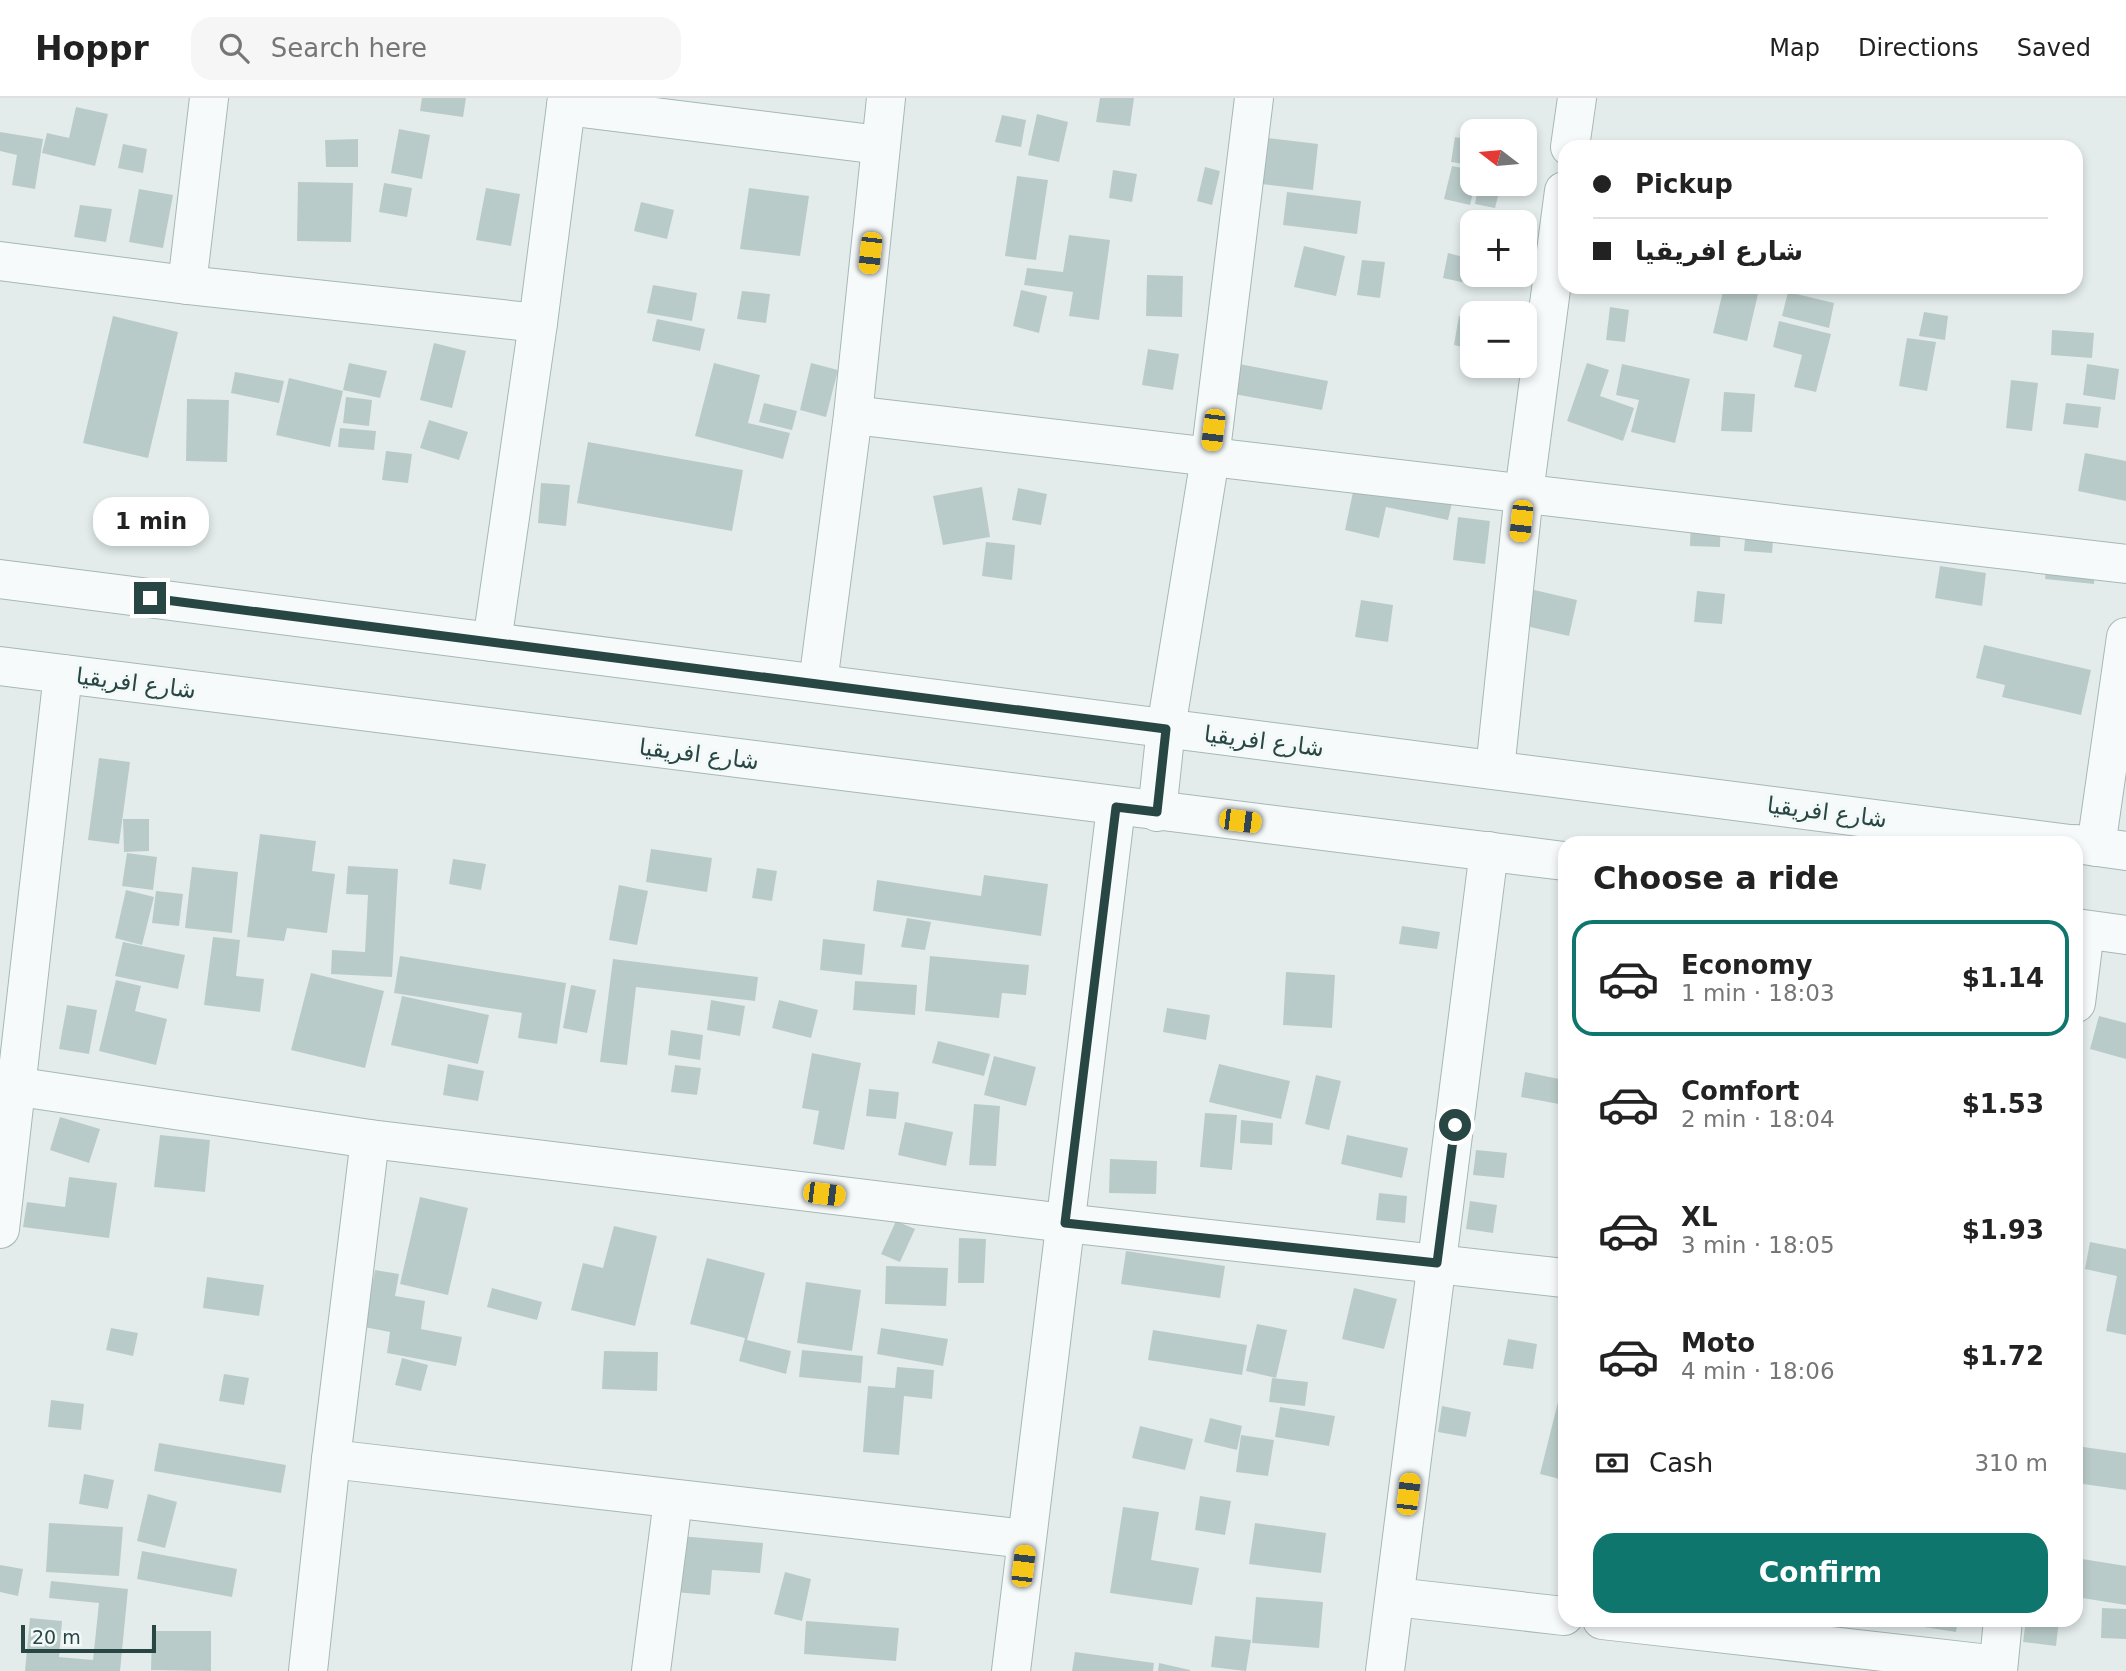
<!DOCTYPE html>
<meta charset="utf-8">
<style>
:root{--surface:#fff;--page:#f6f6f6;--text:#222;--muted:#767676;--line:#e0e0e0;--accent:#0f766e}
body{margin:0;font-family:"DejaVu Sans","Noto Naskh Arabic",sans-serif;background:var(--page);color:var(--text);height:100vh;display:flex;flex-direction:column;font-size:26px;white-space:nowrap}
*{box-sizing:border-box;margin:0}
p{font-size:23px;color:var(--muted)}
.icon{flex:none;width:38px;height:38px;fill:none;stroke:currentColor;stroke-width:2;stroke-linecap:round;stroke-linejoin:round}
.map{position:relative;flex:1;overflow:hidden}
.panel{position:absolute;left:1558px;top:738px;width:525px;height:791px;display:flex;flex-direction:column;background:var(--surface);border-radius:21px;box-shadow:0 4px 10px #0003}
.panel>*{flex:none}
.top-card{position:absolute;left:1558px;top:42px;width:525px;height:154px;border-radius:21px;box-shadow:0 4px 10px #0003;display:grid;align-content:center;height:154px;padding:0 35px;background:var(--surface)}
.needle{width:46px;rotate:286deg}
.controls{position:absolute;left:1460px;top:21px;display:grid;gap:14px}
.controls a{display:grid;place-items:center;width:77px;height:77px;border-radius:14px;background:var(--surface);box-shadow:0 4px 10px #0003;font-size:35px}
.scale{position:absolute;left:21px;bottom:18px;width:135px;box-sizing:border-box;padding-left:7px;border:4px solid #284744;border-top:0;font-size:19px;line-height:24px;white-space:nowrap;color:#284744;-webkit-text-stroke:5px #f3f9f8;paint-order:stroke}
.end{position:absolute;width:32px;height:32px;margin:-16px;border:9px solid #284744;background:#fff;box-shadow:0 0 0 4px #fff}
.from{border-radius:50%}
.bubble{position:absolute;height:49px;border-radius:21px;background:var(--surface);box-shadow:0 4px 10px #0003;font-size:23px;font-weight:700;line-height:49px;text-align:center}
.car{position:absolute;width:21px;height:42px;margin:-21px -10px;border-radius:9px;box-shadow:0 0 5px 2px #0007;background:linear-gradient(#f5c518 24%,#345 0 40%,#f5c518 0 76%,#345 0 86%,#f5c518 0)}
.top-card b{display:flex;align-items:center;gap:24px;height:66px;font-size:26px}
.top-card b+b{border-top:2px solid var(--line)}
.top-card i{width:18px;height:18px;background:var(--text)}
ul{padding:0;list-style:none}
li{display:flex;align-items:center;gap:21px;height:116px;margin:0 14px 10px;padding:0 21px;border:4px solid transparent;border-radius:21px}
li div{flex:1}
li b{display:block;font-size:26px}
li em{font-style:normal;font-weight:700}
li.active{border-color:var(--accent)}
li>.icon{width:63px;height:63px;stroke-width:1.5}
h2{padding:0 35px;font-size:32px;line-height:84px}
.pay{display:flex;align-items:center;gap:18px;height:77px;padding:0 35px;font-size:26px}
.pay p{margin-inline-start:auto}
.action{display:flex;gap:14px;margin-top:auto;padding:14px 35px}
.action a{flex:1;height:80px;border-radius:21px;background:var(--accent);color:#fff;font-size:28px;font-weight:700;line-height:80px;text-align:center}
header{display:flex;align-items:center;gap:42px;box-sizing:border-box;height:98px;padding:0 35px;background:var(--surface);border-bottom:2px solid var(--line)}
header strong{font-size:33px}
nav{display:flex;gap:38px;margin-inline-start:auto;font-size:24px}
.search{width:490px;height:63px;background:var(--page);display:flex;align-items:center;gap:18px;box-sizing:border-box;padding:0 24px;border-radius:21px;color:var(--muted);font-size:26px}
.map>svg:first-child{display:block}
.building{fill:#b9cbc9}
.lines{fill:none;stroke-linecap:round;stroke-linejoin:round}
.minor-casing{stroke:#a7b7b6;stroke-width:40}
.tertiary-casing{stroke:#a7b7b6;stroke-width:40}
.minor{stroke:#f6fafa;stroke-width:38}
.tertiary{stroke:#f6fafa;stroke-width:38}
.route{stroke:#284744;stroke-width:9}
.labels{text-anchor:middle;stroke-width:6;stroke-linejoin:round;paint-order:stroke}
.street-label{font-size:23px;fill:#284744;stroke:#f3f9f8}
</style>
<header>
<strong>Hoppr</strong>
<div class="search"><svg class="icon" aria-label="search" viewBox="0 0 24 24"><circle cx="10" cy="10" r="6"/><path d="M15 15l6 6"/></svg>Search here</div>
<nav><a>Map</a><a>Directions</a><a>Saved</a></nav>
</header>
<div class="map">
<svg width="2126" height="1573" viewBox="0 0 2126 1573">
<rect width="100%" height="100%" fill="#e3eceb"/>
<g class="building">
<polygon points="422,0 466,0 463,19 420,13"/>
<polygon points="1100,0 1134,0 1130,28 1096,24"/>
<polygon points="76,9 108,16 95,68 42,55 47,35 69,40"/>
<polygon points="1037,16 1068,24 1059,64 1028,57"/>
<polygon points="1002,17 1026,22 1021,49 995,44"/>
<polygon points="399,31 430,37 422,81 391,75"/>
<polygon points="0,34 43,41 35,91 12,87 17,57 0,53"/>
<polygon points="1455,39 1472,42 1472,67 1451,64"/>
<polygon points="1267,40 1318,46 1313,92 1262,86"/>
<polygon points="358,41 358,69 326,69 325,42"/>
<polygon points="123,46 147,51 143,75 118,70"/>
<polygon points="1452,68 1472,72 1472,86 1475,86 1470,107 1444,101"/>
<polygon points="1205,69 1220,73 1212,107 1197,103"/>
<polygon points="1113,72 1137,76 1132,104 1109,100"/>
<polygon points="1017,78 1048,82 1036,162 1005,158"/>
<polygon points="298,84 353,85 351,144 297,143"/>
<polygon points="384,85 412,90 407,119 379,114"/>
<polygon points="1479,86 1501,86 1495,110 1475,106"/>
<polygon points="486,90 520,96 511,148 476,142"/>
<polygon points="749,90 809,98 800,158 740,151"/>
<polygon points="139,91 173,97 163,150 129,144"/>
<polygon points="1287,94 1361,103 1357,136 1283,127"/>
<polygon points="641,104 674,112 667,141 634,133"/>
<polygon points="80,107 112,111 106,144 74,139"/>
<polygon points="1069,137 1110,142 1099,222 1069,218 1073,194 1024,187 1027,170 1063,174"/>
<polygon points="1304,148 1345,158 1336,198 1294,189"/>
<polygon points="1448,155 1471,161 1466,185 1443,180"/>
<polygon points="1362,162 1385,164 1380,200 1357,197"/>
<polygon points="1147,177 1183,178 1182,219 1146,218"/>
<polygon points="653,187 697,195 692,223 647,215"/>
<polygon points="1724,189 1758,196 1747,243 1713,235"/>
<polygon points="1021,192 1047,198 1039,235 1013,228"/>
<polygon points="742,193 770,196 766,225 737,221"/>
<polygon points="1788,194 1834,205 1829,230 1782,218"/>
<polygon points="1610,209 1629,212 1625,244 1606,242"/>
<polygon points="1924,214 1948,218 1945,242 1919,238"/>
<polygon points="113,218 178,234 148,360 83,345"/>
<polygon points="1459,218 1472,220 1472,251 1454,247"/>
<polygon points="657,221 705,231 700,253 652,243"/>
<polygon points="1779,223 1831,236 1816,294 1794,289 1802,257 1773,249"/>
<polygon points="2052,232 2094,235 2092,260 2051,257"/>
<polygon points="1907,240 1936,244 1927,293 1899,288"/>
<polygon points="434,245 466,253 452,310 420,302"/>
<polygon points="1148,251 1179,256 1173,292 1142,287"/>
<polygon points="349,265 387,273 380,300 343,292"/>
<polygon points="714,265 760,277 748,325 790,335 783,361 695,338"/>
<polygon points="811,265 838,272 826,319 800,312"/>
<polygon points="1587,265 1609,272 1600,298 1634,310 1623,343 1567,323"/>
<polygon points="1239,266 1328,283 1322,312 1234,296"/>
<polygon points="1622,266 1690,281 1675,345 1631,334 1639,302 1616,297"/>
<polygon points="2087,266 2119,271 2115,302 2083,297"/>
<polygon points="235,274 284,283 279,305 231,295"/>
<polygon points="289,280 343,293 330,349 276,337"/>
<polygon points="2011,282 2038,285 2032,333 2006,330"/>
<polygon points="1724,294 1755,296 1752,334 1721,333"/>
<polygon points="346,299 372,302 369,328 343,325"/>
<polygon points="187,301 229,302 227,364 186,363"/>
<polygon points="764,305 797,313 792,332 759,324"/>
<polygon points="2066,305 2101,309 2098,330 2063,326"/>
<polygon points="429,322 468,334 459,362 420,350"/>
<polygon points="340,330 376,333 374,352 338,349"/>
<polygon points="588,344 743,372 732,433 577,405"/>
<polygon points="386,353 412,356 408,385 382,382"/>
<polygon points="2085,355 2126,363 2126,403 2078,393"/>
<polygon points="1357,375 1454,396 1448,422 1386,409 1379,440 1345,432"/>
<polygon points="541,385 570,387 566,428 538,425"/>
<polygon points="982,389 990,439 943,447 933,398"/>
<polygon points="1018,390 1047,396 1041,427 1012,422"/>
<polygon points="1691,413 1721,414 1720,449 1690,448"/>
<polygon points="1458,419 1490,423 1485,466 1453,462"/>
<polygon points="1746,430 1774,432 1772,455 1744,453"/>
<polygon points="986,444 1015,447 1012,482 982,478"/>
<polygon points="2048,454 2096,458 2094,486 2045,481"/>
<polygon points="1940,468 1986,475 1982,508 1935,500"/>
<polygon points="1530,491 1577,502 1569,538 1522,527"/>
<polygon points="1697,493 1725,496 1722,526 1694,524"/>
<polygon points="1361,502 1393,507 1388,544 1355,539"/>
<polygon points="1984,547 2091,572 2081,617 2002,599 2005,587 1976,580"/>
<polygon points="99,660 130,664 119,746 88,742"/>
<polygon points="123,721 149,721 149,753 124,754"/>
<polygon points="260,736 316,743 312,773 335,776 327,835 287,830 284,843 247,839"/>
<polygon points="651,751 712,760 707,794 646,784"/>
<polygon points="127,755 157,759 153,792 122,788"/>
<polygon points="453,761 486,766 481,792 449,786"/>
<polygon points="348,768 398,771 392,879 331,876 332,852 365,854 368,797 346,796"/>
<polygon points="192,769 238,774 232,835 185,830"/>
<polygon points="757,770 777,773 772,803 752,800"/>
<polygon points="984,777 1048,786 1041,838 873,813 877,782 981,798"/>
<polygon points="619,787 648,793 637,847 609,842"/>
<polygon points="126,792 154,799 142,847 115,840"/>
<polygon points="156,793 183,796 179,828 152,825"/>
<polygon points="907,820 931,824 925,852 901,849"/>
<polygon points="1402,828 1440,834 1437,851 1399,846"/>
<polygon points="213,839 240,842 236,878 264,881 260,914 204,907"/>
<polygon points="823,841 865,846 862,877 820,872"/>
<polygon points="123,844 185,857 178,891 115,878"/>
<polygon points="400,858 566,885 557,946 518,940 522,915 394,895"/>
<polygon points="930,858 1029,867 1026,897 1002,895 999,920 925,913"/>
<polygon points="613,861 758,879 755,903 636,889 627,967 600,964"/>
<polygon points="1286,874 1335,877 1332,930 1283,927"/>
<polygon points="311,875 384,893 365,970 291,952"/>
<polygon points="116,882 141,888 135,913 167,921 156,967 99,953"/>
<polygon points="855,883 917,887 915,917 853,912"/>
<polygon points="571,887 596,892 587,935 563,930"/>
<polygon points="402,898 489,917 478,966 391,947"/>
<polygon points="711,902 745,908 740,938 707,932"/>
<polygon points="779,902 818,912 811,940 772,930"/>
<polygon points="67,907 97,912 89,956 59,951"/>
<polygon points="1167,910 1210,917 1206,942 1163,934"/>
<polygon points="2099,918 2126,925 2126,961 2090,951"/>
<polygon points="671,932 703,937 700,962 668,957"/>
<polygon points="938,943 990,956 984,978 932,965"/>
<polygon points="812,955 861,965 844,1052 813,1046 819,1013 802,1010"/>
<polygon points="994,958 1036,969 1026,1008 984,997"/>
<polygon points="448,966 484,973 478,1003 443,997"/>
<polygon points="1219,966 1290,983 1281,1021 1209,1004"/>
<polygon points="675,967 701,970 697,997 671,994"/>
<polygon points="1525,974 1564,982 1564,1007 1521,999"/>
<polygon points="1316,977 1341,983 1329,1032 1305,1026"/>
<polygon points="869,991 899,994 896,1021 866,1018"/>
<polygon points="974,1006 1000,1008 996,1068 969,1067"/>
<polygon points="1205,1015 1237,1017 1232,1072 1200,1069"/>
<polygon points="60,1019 100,1031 89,1065 50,1052"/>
<polygon points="1241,1022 1273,1025 1272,1047 1240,1045"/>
<polygon points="905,1024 953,1034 946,1068 898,1057"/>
<polygon points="160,1037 210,1042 205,1094 154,1089"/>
<polygon points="1347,1037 1408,1050 1402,1080 1341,1066"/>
<polygon points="1476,1052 1507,1055 1504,1080 1473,1077"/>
<polygon points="1110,1061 1157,1063 1156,1096 1109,1095"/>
<polygon points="69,1079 117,1085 109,1140 23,1129 27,1104 65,1109"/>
<polygon points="1379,1095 1407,1098 1405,1125 1376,1122"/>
<polygon points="420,1099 468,1110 448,1197 400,1186"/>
<polygon points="1470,1103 1497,1107 1493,1135 1466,1131"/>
<polygon points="896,1123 915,1131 900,1164 881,1156"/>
<polygon points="614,1128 657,1138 635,1228 571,1212 583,1165 603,1170"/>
<polygon points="959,1140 986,1141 984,1185 958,1185"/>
<polygon points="2090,1144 2126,1151 2126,1237 2106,1233 2117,1178 2085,1171"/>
<polygon points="1126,1153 1225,1168 1220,1200 1121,1186"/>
<polygon points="707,1160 765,1175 747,1242 791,1253 786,1276 739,1263 745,1240 690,1226"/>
<polygon points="886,1168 948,1170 946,1208 885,1206"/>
<polygon points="375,1172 399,1176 395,1198 425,1203 421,1231 462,1239 456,1268 387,1255 390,1234 364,1229"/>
<polygon points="207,1179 264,1187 259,1218 203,1210"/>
<polygon points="806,1184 861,1192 852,1253 797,1245"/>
<polygon points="492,1190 542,1204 537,1222 487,1209"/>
<polygon points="1354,1190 1397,1201 1384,1251 1342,1241"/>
<polygon points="1257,1226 1287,1232 1276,1280 1246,1273"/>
<polygon points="111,1230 138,1235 133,1258 106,1252"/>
<polygon points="881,1230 948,1241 943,1268 877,1256"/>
<polygon points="1153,1232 1247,1247 1242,1277 1148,1262"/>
<polygon points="1508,1241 1537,1246 1533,1271 1503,1267"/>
<polygon points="802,1252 863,1258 861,1285 799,1279"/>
<polygon points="604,1253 658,1254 657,1293 602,1291"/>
<polygon points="402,1260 428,1267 421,1293 395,1287"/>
<polygon points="897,1269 934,1272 932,1301 904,1298 899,1357 863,1354 868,1288 895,1290"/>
<polygon points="224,1276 249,1280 244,1307 219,1303"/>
<polygon points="1272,1280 1308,1284 1305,1308 1269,1304"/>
<polygon points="1564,1280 1564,1382 1540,1376"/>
<polygon points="51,1302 84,1306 81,1332 48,1329"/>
<polygon points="1442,1308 1471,1314 1466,1339 1438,1334"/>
<polygon points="1280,1309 1335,1318 1329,1348 1275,1339"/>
<polygon points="1210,1320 1242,1328 1237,1352 1204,1344"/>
<polygon points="1140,1328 1193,1341 1185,1372 1132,1360"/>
<polygon points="1241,1337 1274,1342 1268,1378 1236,1374"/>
<polygon points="159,1345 286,1367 281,1395 154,1373"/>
<polygon points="2076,1348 2126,1355 2126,1392 2076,1385"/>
<polygon points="84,1376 114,1382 108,1411 79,1406"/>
<polygon points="148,1396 177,1404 165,1450 137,1443"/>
<polygon points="1200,1398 1231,1403 1225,1437 1195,1432"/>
<polygon points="1123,1409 1159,1414 1151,1462 1199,1470 1192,1507 1110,1495"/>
<polygon points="49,1425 123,1429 119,1478 46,1474"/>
<polygon points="1255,1425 1326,1435 1321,1475 1249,1466"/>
<polygon points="655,1436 763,1445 760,1475 712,1472 710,1497 650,1492"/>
<polygon points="142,1453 237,1471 232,1499 137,1481"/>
<polygon points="2076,1460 2126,1468 2126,1507 2076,1499"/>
<polygon points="0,1467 23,1471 18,1498 0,1494"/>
<polygon points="785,1474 811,1481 802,1523 774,1516"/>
<polygon points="51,1483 128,1491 120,1573 25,1573 30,1520 62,1523 59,1559 93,1562 99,1505 49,1500"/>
<polygon points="1256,1499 1323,1504 1319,1550 1252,1545"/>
<polygon points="2102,1510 2126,1511 2126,1541 2101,1540"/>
<polygon points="1925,1522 1958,1522 1956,1534 1924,1529"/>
<polygon points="2026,1522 2059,1522 2056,1548 2023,1544"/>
<polygon points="806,1523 899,1530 896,1563 804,1556"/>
<polygon points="152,1533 211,1533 211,1573 151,1572"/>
<polygon points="1215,1538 1251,1542 1246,1573 1211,1569"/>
<polygon points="1075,1554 1154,1565 1153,1573 1072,1573"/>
<polygon points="1159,1565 1190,1572 1190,1573 1158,1573"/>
</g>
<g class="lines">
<g class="minor-casing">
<g id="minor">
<polyline points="566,8 880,47"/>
<polyline points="1570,49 1577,0"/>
<polyline points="0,163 187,187 538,225"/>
<polyline points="187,187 209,0"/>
<polyline points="853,317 2126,466"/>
<polyline points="492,544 538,225 567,0"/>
<polyline points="818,585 853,317 886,0"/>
<polyline points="1495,672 1524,395 1564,93"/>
<polyline points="1157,714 1166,630 1210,360 1254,0"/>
<polyline points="2096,749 2126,539"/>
<polyline points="2076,905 2085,832"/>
<polyline points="0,986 370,1041 1065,1125 1564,1180"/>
<polyline points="0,1131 63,576"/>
<polyline points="331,1361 1026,1441"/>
<polyline points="1395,1499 1564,1518"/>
<polyline points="1602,1522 1998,1567"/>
<polyline points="308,1573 331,1361 370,1041"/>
<polyline points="651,1573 673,1402"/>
<polyline points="1011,1573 1116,709"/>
<polyline points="1385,1573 1489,753"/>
<polyline points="1998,1573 2003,1522"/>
</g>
</g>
<g class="tertiary-casing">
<g id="tertiary">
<polyline points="0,481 2070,746"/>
<polyline points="0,568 1564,763"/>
<polyline points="2076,746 2126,753"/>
<polyline points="2076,830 2126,837"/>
</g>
</g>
<use href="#minor" class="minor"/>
<use href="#tertiary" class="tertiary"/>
</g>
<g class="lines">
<polyline class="route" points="150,500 1166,631 1157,714 1116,709 1065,1125 1437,1165 1455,1027"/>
</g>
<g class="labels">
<g class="street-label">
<text transform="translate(136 585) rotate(7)" y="8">شارع افريقيا</text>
<text transform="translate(1264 643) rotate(7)" y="8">شارع افريقيا</text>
<text transform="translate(699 656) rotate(7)" y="8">شارع افريقيا</text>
<text transform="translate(1827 714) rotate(7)" y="8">شارع افريقيا</text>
</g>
</g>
</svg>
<div class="controls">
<a><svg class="needle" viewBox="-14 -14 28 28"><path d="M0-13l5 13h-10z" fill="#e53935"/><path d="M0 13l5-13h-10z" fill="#767676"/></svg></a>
<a>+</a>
<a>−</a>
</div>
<div class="scale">20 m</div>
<i class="end from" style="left:1455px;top:1027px"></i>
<i class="end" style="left:150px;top:500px"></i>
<div class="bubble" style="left:93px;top:399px;width:116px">1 min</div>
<i class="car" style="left:870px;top:155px;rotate:186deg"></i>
<i class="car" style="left:1213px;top:332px;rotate:187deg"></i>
<i class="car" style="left:1521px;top:423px;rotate:186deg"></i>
<i class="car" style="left:1240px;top:723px;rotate:97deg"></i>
<i class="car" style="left:824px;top:1096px;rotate:97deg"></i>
<i class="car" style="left:1408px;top:1396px;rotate:7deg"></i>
<i class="car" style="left:1023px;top:1468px;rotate:7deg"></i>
<div class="top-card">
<b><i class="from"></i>Pickup</b>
<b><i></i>شارع افريقيا</b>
</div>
<section class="panel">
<h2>Choose a ride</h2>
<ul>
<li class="active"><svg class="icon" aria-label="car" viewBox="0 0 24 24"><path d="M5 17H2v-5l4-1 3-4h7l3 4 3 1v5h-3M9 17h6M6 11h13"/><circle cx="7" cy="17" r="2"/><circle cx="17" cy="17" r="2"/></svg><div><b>Economy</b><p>1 min · 18:03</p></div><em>$1.14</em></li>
<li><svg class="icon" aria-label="car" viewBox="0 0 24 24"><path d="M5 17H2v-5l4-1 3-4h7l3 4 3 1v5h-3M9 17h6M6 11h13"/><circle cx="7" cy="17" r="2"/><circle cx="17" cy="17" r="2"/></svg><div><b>Comfort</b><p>2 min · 18:04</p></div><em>$1.53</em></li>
<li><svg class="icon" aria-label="car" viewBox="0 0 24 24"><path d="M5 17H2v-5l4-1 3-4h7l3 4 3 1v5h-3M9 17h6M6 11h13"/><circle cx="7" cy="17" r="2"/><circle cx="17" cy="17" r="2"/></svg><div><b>XL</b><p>3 min · 18:05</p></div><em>$1.93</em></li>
<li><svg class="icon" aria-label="car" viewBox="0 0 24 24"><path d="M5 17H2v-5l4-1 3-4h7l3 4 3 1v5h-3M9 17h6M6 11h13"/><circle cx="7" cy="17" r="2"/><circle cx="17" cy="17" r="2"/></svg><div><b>Moto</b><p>4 min · 18:06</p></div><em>$1.72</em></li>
</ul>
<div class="pay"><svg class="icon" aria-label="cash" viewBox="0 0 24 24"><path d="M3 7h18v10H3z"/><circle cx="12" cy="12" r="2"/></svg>Cash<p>310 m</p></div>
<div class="action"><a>Confirm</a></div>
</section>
</div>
